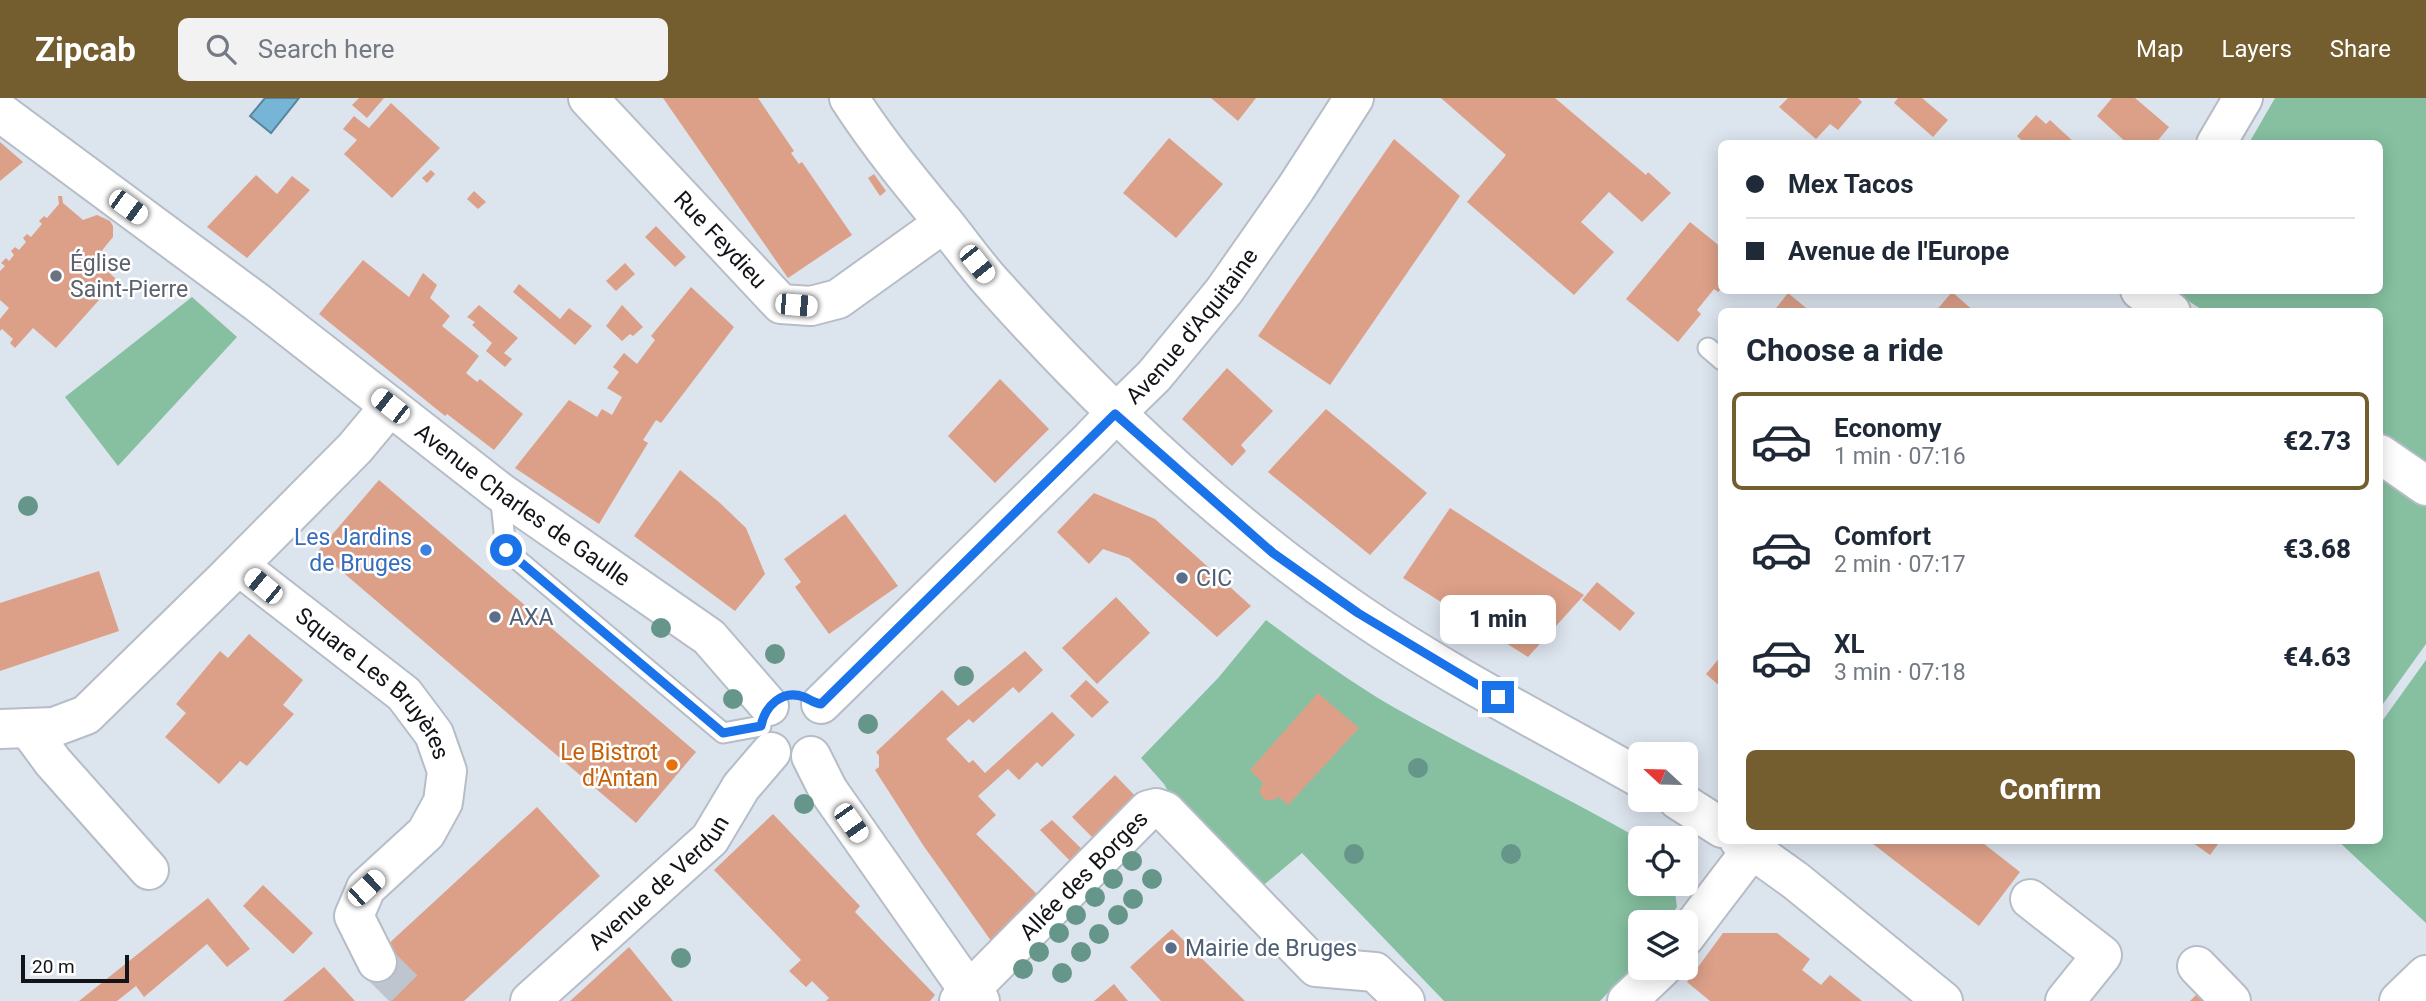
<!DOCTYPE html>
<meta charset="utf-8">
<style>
:root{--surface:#fff;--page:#f2f2f3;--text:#1f2937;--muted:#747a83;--line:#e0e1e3;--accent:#745d2e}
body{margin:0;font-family:Roboto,sans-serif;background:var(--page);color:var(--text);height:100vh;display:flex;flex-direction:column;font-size:26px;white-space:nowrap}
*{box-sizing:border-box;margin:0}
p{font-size:23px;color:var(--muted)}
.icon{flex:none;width:38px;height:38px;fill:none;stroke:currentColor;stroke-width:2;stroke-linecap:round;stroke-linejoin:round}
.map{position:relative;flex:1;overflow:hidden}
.drawer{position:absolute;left:1718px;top:210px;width:665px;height:536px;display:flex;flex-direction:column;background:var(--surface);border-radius:10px;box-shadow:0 4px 18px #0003}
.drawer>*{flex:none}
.guide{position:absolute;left:1718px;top:42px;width:665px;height:154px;border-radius:10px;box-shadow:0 4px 18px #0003;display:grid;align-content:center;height:154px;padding:0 28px;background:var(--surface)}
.needle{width:46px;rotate:292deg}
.tools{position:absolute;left:1628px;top:644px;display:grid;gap:14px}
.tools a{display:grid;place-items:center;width:70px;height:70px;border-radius:10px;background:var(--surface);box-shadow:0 4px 18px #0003;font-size:35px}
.scale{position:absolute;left:21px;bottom:18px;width:108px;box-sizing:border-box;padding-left:7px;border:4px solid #121418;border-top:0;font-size:19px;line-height:24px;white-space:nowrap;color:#121418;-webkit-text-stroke:5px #fff;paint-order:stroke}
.end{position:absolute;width:32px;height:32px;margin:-16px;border:9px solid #1a73e8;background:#fff;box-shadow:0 0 0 4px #fff}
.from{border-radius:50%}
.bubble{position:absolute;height:49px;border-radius:10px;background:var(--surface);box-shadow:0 4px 18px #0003;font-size:23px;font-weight:800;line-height:49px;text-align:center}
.car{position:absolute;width:21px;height:42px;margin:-21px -10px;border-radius:9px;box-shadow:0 0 5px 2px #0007;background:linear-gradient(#fff 24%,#345 0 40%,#fff 0 76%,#345 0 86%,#fff 0)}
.guide b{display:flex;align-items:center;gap:24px;height:66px;font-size:26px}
.guide b+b{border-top:2px solid var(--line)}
.guide i{width:18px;height:18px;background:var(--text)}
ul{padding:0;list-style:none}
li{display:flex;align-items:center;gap:21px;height:98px;margin:0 14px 10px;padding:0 14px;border:4px solid transparent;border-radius:10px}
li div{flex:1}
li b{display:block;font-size:26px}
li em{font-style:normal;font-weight:800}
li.on{border-color:var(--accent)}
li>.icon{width:63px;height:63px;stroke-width:1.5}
h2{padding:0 28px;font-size:32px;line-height:84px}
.primary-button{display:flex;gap:14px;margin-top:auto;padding:14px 28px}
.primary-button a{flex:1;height:80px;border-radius:10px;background:var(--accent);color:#fff;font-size:28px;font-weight:800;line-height:80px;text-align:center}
header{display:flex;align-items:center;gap:42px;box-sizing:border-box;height:98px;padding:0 35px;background:var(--accent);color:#fff}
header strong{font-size:33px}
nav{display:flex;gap:38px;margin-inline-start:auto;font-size:24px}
.search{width:490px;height:63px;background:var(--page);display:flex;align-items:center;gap:18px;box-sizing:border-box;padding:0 24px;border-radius:10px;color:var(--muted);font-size:26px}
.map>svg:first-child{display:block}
.green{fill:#86c0a1}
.water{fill:#77b5d6;stroke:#59859d;stroke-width:2}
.building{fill:#dca088}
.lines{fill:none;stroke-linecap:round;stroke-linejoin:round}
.street-tunnel{stroke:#bec5ce;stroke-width:38;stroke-dasharray:38 19;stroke-linecap:butt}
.lane-casing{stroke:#b6bdc7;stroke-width:23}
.street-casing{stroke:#b6bdc7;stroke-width:42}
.secondary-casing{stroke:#b6bdc7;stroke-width:42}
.lane{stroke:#fff;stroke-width:19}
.street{stroke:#fff;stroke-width:38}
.secondary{stroke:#fff;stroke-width:38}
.tree{fill:#66968a}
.route{stroke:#1a73e8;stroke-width:9}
.worship-dot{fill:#6b7280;stroke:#fff;stroke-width:2.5}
.shop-dot{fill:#3f7fe0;stroke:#fff;stroke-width:2.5}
.service-dot{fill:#5c6f8a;stroke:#fff;stroke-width:2.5}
.food-dot{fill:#e8710a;stroke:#fff;stroke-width:2.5}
.labels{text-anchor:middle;stroke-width:5;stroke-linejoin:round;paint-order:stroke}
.street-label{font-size:23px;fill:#121418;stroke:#fff}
.worship-label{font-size:23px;fill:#5b616d;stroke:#fff;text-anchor:start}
.shop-label{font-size:23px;fill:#366cbe;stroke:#fff;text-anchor:end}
.service-label{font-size:23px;fill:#4e5e75;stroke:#fff;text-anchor:start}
.food-label{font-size:23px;fill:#c56008;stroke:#fff;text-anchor:end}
</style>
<header>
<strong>Zipcab</strong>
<div class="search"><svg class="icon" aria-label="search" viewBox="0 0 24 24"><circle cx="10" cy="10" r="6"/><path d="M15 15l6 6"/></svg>Search here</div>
<nav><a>Map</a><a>Layers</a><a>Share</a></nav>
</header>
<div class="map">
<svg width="2426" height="903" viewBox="0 0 2426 903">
<rect width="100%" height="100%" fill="#dce4ee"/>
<g class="green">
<polygon points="2275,0 2426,0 2426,364 2380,333 2380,214 2204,213 2173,193 2380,192 2380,46 2249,45"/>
<polygon points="192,199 237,239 118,368 65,299"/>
<polygon points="2380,374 2426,406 2426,546 2380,610"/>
<path d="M1266,522C1308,553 1350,584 1395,610C1475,655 1559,695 1640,741V786H1674L1677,809L1666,824H1640V861L1600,903H1444L1302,755L1260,790L1186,724L1164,686L1141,660L1219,579Z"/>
<polygon points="2426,562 2426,825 2337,742 2380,742 2380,626"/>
</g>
<polygon class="water" points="265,0 299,0 271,35 250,18"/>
<g class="building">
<polygon points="359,0 384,0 367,20 352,7"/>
<polygon points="663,0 758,0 794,53 791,55 799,66 802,64 852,137 788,180"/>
<polygon points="1211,0 1256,0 1238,23"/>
<polygon points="1441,0 1555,0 1646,77 1648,74 1671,95 1642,124 1609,94 1581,124 1614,154 1574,197 1467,104 1506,57"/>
<polygon points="1788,0 1858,0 1862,4 1838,32 1830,26 1816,41 1779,9"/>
<polygon points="1898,0 1922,0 1948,22 1933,39 1894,5"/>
<polygon points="2112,0 2135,0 2169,29 2155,46 2128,46 2097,18"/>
<polygon points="391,5 440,50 392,100 344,56 357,42 343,31 354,18 369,30"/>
<polygon points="2036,17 2046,26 2050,22 2076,46 2025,46 2017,38"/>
<polygon points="1169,40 1223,86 1176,140 1123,95"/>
<polygon points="1394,41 1460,98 1330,287 1258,238"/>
<polygon points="0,44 23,64 0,83"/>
<polygon points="431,72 435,76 427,85 422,80"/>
<polygon points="874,76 886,93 880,98 868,80"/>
<polygon points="256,77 277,96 292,78 310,92 247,160 207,129"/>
<polygon points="474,93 486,104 478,111 467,101"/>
<polygon points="58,98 62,98 63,105 83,122 97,117 110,123 113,128 113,139 95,161 117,182 56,250 33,230 15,250 10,245 13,241 2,231 0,233 0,221 9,210 0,202 0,173 5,168 1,165 6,160 9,163 14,157 11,153 15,149 19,152 26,144 23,140 27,136 31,139 42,126 39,123 44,118 47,120 59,106"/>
<polygon points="1690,124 1722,150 1722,190 1718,194 1714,191 1697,212 1701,216 1678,244 1626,201"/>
<polygon points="656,128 686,159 675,169 645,139"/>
<polygon points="363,162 409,199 423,175 437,187 430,200 450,218 442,228 479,258 466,275 477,284 480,281 523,316 494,352 447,316 445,318 319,216"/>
<polygon points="625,165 635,176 616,193 606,183"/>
<polygon points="519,186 560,221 569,210 592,228 575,247 513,194"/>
<polygon points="691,189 734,229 661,325 656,322 643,342 648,345 599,426 515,370 569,302 597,319 602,311 612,317 622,299 607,290 619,274 613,269 624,255 637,266 655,242 651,238"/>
<polygon points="1952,194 1975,214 1935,214"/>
<polygon points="1788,195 1811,214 1773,214"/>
<polygon points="479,207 518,240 504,255 512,261 505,269 486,253 492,245 472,227 475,224 467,219"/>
<polygon points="622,207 643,229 633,238 630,236 622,243 606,228"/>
<polygon points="1227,270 1273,313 1241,347 1246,353 1232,368 1182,321"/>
<polygon points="1000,281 1049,331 995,385 948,338"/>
<polygon points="1326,311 1427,395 1370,457 1268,374"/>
<polygon points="680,372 720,405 746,430 765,476 735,513 634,438"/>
<polygon points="379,382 696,654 636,725 318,453"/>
<polygon points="1094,395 1155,421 1251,508 1217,539 1129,460 1103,451 1089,466 1057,434"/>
<polygon points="1450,410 1584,497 1528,559 1403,480"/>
<polygon points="845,416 898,488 829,536 795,489 801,484 784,461"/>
<polygon points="99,473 119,533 0,573 0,505"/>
<polygon points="1597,484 1635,515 1620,533 1582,502"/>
<polygon points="1116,499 1150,535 1097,586 1062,550"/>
<polygon points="249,536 303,582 283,607 294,616 247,668 240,663 219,686 165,639 186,615 176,606 220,553 228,560"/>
<polygon points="1025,553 1043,572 1019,595 1013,589 973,625 969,621 946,641 969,665 973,662 985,675 1052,614 1075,637 1042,669 1037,664 1019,682 1008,671 978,698 996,717 976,736 1042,801 994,847 923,747 875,672 879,669 879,658 876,654 942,592 958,608"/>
<polygon points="1722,557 1722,590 1706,576"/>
<polygon points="1086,582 1109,604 1092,620 1070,598"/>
<polygon points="1318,595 1359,630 1288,707 1279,699 1273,702 1265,702 1259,694 1263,685 1250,672"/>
<polygon points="1115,677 1141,704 1099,746 1072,719"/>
<polygon points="537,709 600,778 464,903 391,903 365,875 385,849"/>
<polygon points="773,716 860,808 855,814 935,897 930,903 826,903 829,900 812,883 806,889 789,873 801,862 714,772"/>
<polygon points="1052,722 1088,757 1075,768 1040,732"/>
<polygon points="1868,742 1979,742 2020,774 1979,828"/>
<polygon points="2189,742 2221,742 2210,757"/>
<polygon points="263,787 313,835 293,856 243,808"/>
<polygon points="208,800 250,851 227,869 207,846 144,899 136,888 117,903 79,903"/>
<polygon points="1172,831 1245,903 1161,903 1130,869"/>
<polygon points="1723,835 1777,835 1810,861 1802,872 1821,887 1830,877 1862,903 1710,903 1687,884"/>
<polygon points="629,849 673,903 570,903 580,894"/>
<polygon points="324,869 355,903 283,903"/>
<polygon points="1114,886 1128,903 1094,903"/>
<polygon points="2200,893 2210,903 2190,903"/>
</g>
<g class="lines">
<polyline class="street-tunnel" points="377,864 416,903"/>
<g class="lane-casing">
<g id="lane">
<polyline points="1708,250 1722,262"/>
<polyline points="500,395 506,452 723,635 761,628"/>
</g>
</g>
<g class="street-casing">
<g id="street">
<path id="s1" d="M588,0L781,206L811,208L838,201L944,125"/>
<path id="s2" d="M0,14L258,205L500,394L709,539L769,608"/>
<polyline points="2216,46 2243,0"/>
<polyline points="2140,192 2171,214"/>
<polyline points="2380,356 2426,388"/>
<path id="s3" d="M239,468L404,596L434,636L447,673L443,704L426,735L366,790L354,818L377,864"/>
<polyline points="821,606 1090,342 1115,316"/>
<polyline points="28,630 53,664 149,772"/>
<polyline points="0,631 54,629 86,617 223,483 355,350 390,308"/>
<polyline points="811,658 828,692 969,893 980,903"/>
<polyline points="2030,801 2102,857 2065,903"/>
<polyline points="1685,839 1759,742"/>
<polyline points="2197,868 2231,903"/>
<path id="s4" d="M530,903L710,741L741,689L771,654"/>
<path id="s5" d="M959,903L1148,712L1156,710L1165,713L1316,869L1375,874L1405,903"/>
<polyline points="1627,903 1662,870"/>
<polyline points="2399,903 2426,877"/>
</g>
</g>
<g class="secondary-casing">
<g id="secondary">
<path d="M849,0C878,45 911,85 945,126C962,147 977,169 995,188C1103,309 1222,422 1356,514C1446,576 1545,626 1640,680"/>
<path id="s6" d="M1115,316L1154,278L1224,193L1296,90L1354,0"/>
<polyline points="1678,702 1722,730"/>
<polyline points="1739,742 1796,783 1943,903"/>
</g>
</g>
<use href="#lane" class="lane"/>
<use href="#street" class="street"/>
<use href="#secondary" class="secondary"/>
</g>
<g class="tree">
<circle cx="28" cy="408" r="10"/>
<circle cx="661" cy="530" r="10"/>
<circle cx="775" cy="556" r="10"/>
<circle cx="964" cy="578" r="10"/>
<circle cx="733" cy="601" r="10"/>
<circle cx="868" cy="626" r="10"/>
<circle cx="1418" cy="670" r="10"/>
<circle cx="804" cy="706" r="10"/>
<circle cx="1354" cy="756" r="10"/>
<circle cx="1511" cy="756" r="10"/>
<circle cx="1132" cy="763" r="10"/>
<circle cx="1113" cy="781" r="10"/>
<circle cx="1152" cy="781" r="10"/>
<circle cx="1095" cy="799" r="10"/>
<circle cx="1133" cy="801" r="10"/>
<circle cx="1076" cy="817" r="10"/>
<circle cx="1118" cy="817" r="10"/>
<circle cx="1059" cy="835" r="10"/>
<circle cx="1099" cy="836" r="10"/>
<circle cx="1039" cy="854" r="10"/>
<circle cx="1081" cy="854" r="10"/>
<circle cx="681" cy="860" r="10"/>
<circle cx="1023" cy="871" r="10"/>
<circle cx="1062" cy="875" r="10"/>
</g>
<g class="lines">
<path class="route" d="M506,452L723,635L761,628C765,608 782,591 804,599C811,602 814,605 821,606L1115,316L1273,455L1358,515L1498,599"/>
</g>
<circle class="worship-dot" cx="56" cy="178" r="7"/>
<circle class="shop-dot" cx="426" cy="452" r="7"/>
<g class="service-dot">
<circle cx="1182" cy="480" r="7"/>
<circle cx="495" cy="519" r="7"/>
<circle cx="1171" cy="850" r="7"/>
</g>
<circle class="food-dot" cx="672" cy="667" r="7"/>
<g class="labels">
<g class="street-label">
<text dy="8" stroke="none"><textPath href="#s1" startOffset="194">Rue Feydieu</textPath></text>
<text dy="8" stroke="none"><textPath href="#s6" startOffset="117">Avenue d'Aquitaine</textPath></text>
<text dy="8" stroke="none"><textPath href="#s2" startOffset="654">Avenue Charles de Gaulle</textPath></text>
<text dy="8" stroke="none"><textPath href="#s3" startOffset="180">Square Les Bruyères</textPath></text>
<text dy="8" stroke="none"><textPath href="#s5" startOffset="177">Allée des Borges</textPath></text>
<text dy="8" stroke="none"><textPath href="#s4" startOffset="175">Avenue de Verdun</textPath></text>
</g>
<g class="worship-label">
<text x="70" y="173">Église<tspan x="70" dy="26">Saint-Pierre</tspan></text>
</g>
<g class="shop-label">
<text x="412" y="447">Les Jardins<tspan x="412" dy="26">de Bruges</tspan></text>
</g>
<g class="service-label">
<text x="1196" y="488">CIC</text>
<text x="509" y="527">AXA</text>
<text x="1185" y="858">Mairie de Bruges</text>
</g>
<g class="food-label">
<text x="658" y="662">Le Bistrot<tspan x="658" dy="26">d'Antan</tspan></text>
</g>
</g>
</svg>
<div class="tools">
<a><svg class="needle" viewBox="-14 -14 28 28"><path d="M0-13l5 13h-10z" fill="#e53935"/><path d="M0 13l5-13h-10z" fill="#747a83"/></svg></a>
<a><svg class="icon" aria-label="locate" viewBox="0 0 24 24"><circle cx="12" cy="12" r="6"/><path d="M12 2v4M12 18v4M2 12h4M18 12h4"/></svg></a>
<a><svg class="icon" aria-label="layers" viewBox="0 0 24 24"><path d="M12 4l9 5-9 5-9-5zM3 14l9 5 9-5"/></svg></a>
</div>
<div class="scale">20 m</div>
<i class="end from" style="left:506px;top:452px"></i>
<i class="end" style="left:1498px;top:599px"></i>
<div class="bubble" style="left:1440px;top:497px;width:116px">1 min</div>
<i class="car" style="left:128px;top:109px;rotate:126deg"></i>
<i class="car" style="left:977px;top:166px;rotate:141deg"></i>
<i class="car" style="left:796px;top:207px;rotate:95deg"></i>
<i class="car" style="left:390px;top:308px;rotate:308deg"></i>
<i class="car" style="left:263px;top:488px;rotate:310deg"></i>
<i class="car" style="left:851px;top:725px;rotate:145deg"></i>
<i class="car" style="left:366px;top:790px;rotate:47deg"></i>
<div class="guide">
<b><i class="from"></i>Mex Tacos</b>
<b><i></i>Avenue de l'Europe</b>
</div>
<section class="drawer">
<h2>Choose a ride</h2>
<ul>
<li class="on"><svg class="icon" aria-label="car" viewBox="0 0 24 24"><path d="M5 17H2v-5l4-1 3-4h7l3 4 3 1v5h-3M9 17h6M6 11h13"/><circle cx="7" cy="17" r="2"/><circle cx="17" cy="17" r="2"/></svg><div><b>Economy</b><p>1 min · 07:16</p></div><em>€2.73</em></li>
<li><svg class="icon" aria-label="car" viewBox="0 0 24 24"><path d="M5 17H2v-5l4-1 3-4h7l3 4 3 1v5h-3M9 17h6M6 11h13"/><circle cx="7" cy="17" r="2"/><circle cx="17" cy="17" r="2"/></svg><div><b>Comfort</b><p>2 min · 07:17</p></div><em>€3.68</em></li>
<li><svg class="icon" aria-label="car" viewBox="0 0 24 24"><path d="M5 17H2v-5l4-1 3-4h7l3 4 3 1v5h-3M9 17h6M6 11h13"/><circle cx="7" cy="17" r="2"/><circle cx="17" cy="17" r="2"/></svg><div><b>XL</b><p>3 min · 07:18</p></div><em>€4.63</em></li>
</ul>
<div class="primary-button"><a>Confirm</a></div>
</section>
</div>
